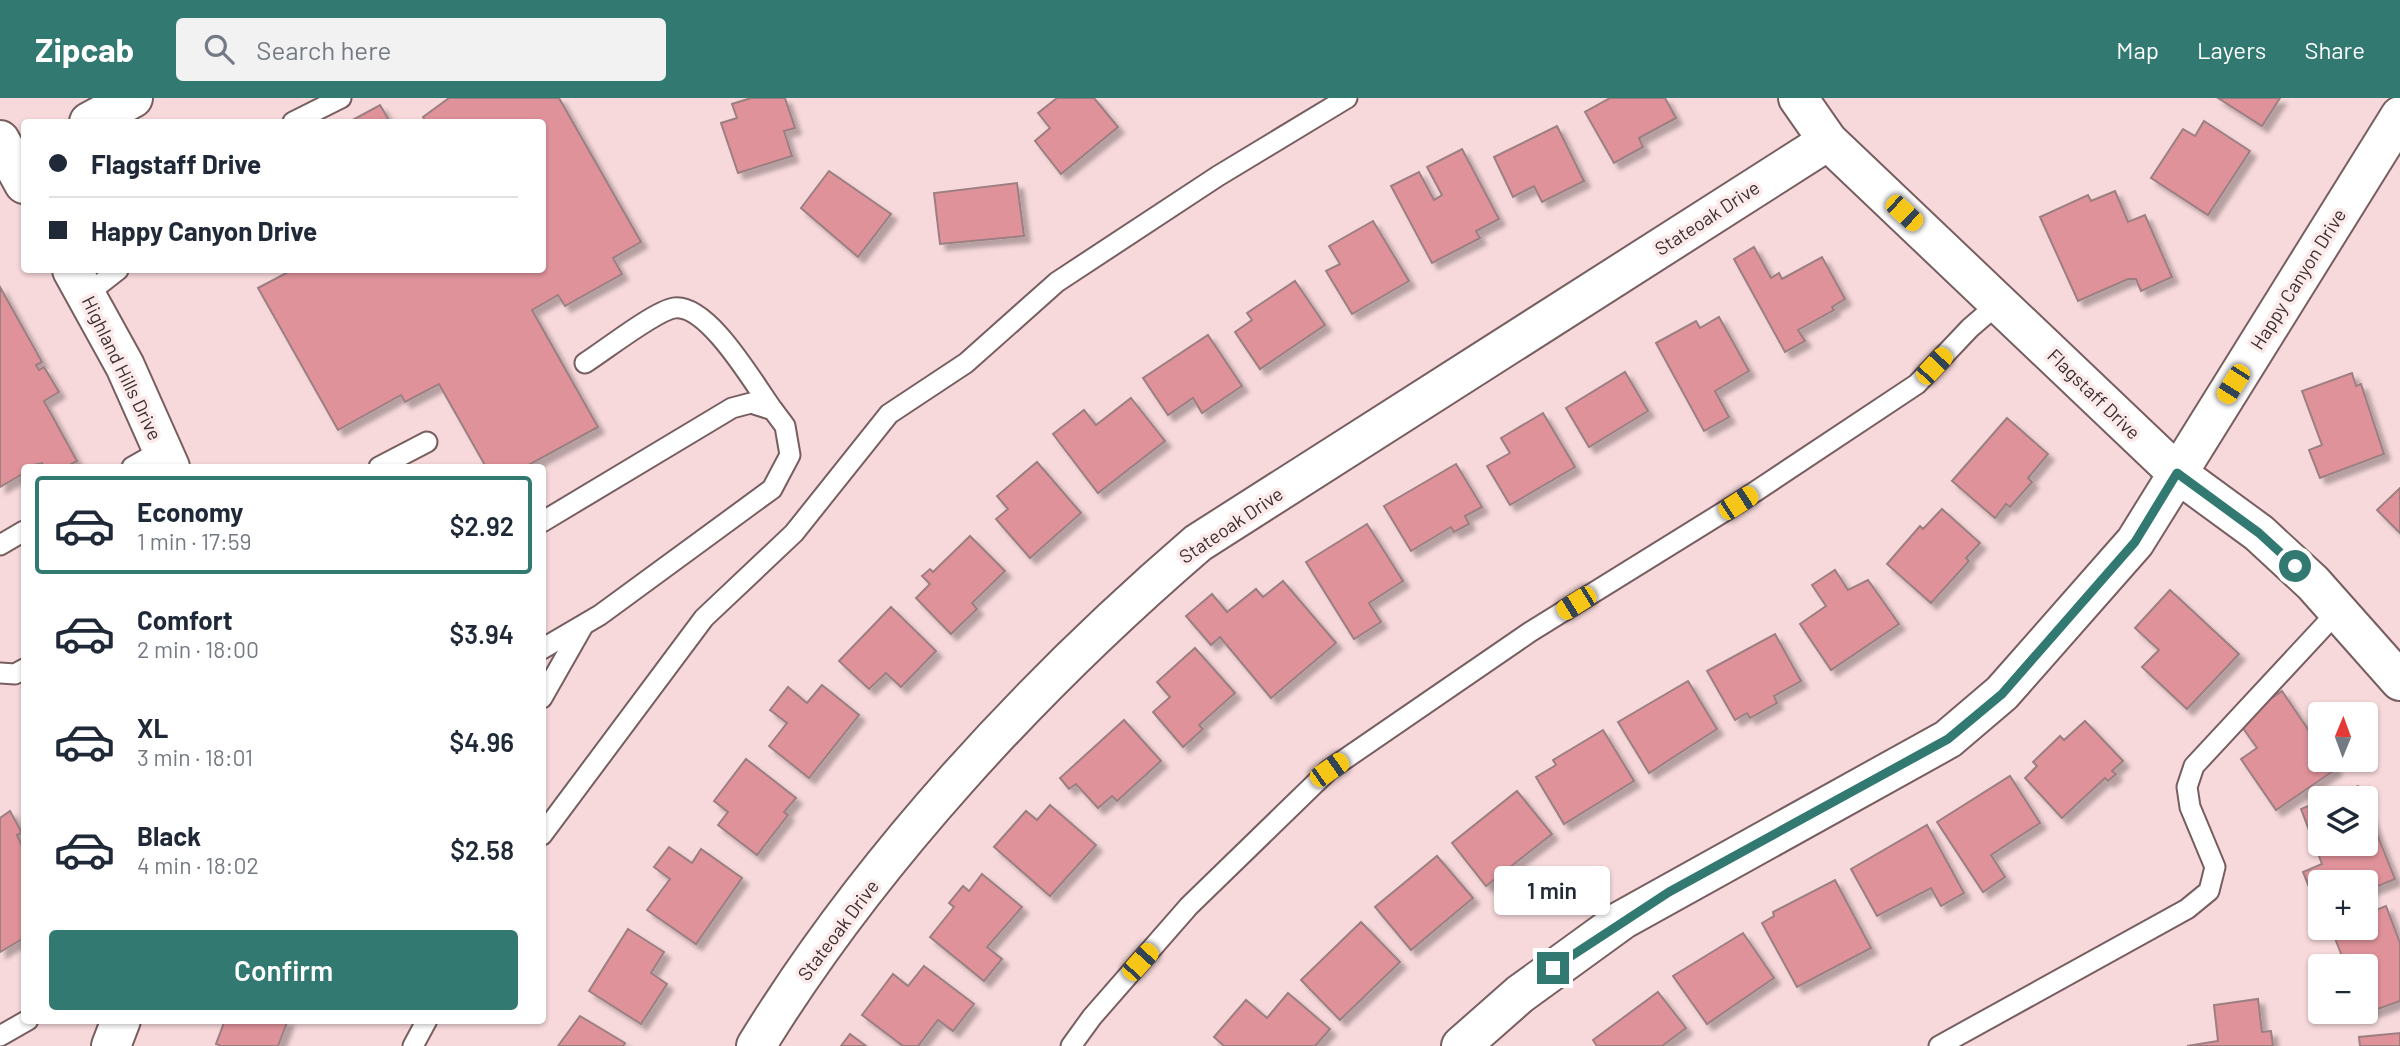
<!DOCTYPE html>
<meta charset="utf-8">
<style>
:root{--surface:#fff;--page:#f2f2f3;--text:#1f2937;--muted:#747a83;--line:#e0e1e3;--accent:#327972}
body{margin:0;font-family:Barlow,sans-serif;background:var(--page);color:var(--text);height:100vh;display:flex;flex-direction:column;font-size:26px;white-space:nowrap}
*{box-sizing:border-box;margin:0}
p{font-size:23px;color:var(--muted)}
.icon{flex:none;width:38px;height:38px;fill:none;stroke:currentColor;stroke-width:2;stroke-linecap:round;stroke-linejoin:round}
.map{position:relative;flex:1;overflow:hidden}
.panel{position:absolute;left:21px;top:366px;width:525px;height:560px;display:flex;flex-direction:column;background:var(--surface);border-radius:7px;box-shadow:0 2px 5px #0004}
.panel>*{flex:none}
.hud{position:absolute;left:21px;top:21px;width:525px;height:154px;border-radius:7px;box-shadow:0 2px 5px #0004;display:grid;align-content:center;height:154px;padding:0 28px;background:var(--surface)}
.needle{width:46px;rotate:1deg}
.controls{position:absolute;left:2308px;top:604px;display:grid;gap:14px}
.controls a{display:grid;place-items:center;width:70px;height:70px;border-radius:7px;background:var(--surface);box-shadow:0 2px 5px #0004;font-size:35px}
.end{position:absolute;width:32px;height:32px;margin:-16px;border:9px solid #327972;background:#fff;box-shadow:0 0 0 4px #fff}
.from{border-radius:50%}
.bubble{position:absolute;height:49px;border-radius:7px;background:var(--surface);box-shadow:0 2px 5px #0004;font-size:23px;font-weight:600;line-height:49px;text-align:center}
.car{position:absolute;width:21px;height:42px;margin:-21px -10px;border-radius:9px;box-shadow:0 0 5px 2px #0007;background:linear-gradient(#f5c518 24%,#345 0 40%,#f5c518 0 76%,#345 0 86%,#f5c518 0)}
.hud b{display:flex;align-items:center;gap:24px;height:66px;font-size:26px}
.hud b+b{border-top:2px solid var(--line)}
.hud i{width:18px;height:18px;background:var(--text)}
ul{padding:12px 0 0;list-style:none}
li{display:flex;align-items:center;gap:21px;height:98px;margin:0 14px 10px;padding:0 14px;border:4px solid transparent;border-radius:7px}
li div{flex:1}
li b{display:block;font-size:26px}
li em{font-style:normal;font-weight:600}
li.current{border-color:var(--accent)}
li>.icon{width:63px;height:63px;stroke-width:1.5}
.action{display:flex;gap:14px;margin-top:auto;padding:14px 28px}
.action a{flex:1;height:80px;border-radius:7px;background:var(--accent);color:#fff;font-size:28px;font-weight:600;line-height:80px;text-align:center}
header{display:flex;align-items:center;gap:42px;box-sizing:border-box;height:98px;padding:0 35px;background:var(--accent);color:#fff}
header strong{font-size:33px}
nav{display:flex;gap:38px;margin-inline-start:auto;font-size:24px}
.search{width:490px;height:63px;background:var(--page);display:flex;align-items:center;gap:18px;box-sizing:border-box;padding:0 24px;border-radius:7px;color:var(--muted);font-size:26px}
.map>svg:first-child{display:block}
.building{fill:#df929a;stroke:#9b7f81;stroke-width:2;filter:url(#shadow)}
.lines{fill:none;stroke-linecap:round;stroke-linejoin:round}
.lane-casing{stroke:#775e60;stroke-width:23}
.street-casing{stroke:#775e60;stroke-width:42}
.secondary-casing{stroke:#775e60;stroke-width:42}
.lane{stroke:#fff;stroke-width:19}
.street{stroke:#fff;stroke-width:38}
.secondary{stroke:#fff;stroke-width:38}
.route{stroke:#327972;stroke-width:9}
.labels{text-anchor:middle;stroke-width:7;stroke-linejoin:round;paint-order:stroke}
.street-label{font-size:19px;fill:#3a2e2f;stroke:#fce9ea}
</style>
<header>
<strong>Zipcab</strong>
<div class="search"><svg class="icon" aria-label="search" viewBox="0 0 24 24"><circle cx="10" cy="10" r="6"/><path d="M15 15l6 6"/></svg>Search here</div>
<nav><a>Map</a><a>Layers</a><a>Share</a></nav>
</header>
<div class="map">
<svg width="2400" height="948" viewBox="0 0 2400 948">
<defs>
<filter id="shadow"><feDropShadow dx="6" dy="6" stdDeviation="2" flood-color="#0004"/></filter>
</defs>
<rect width="100%" height="100%" fill="#f7d9db"/>
<g class="building">
<polygon points="449,0 559,0 641,144 613,160 622,176 565,208 558,197 532,212 598,329 525,369 486,369 439,286 405,304 401,297 338,332 258,190 292,172 542,172 542,24 426,24 423,19"/>
<polygon points="751,0 785,0 795,30 784,33 792,58 738,75 721,25 737,20 732,6"/>
<polygon points="1057,0 1094,0 1118,29 1061,76 1035,43 1050,30 1038,15"/>
<polygon points="1610,0 1665,0 1676,20 1639,40 1643,49 1614,65 1585,14"/>
<polygon points="2218,0 2280,0 2262,28"/>
<polygon points="380,7 390,24 349,24"/>
<polygon points="2204,23 2250,53 2208,117 2151,80 2183,31 2195,38"/>
<polygon points="1557,28 1584,83 1542,104 1534,88 1513,99 1494,59"/>
<polygon points="1462,51 1499,121 1476,133 1480,140 1432,165 1391,88 1419,74 1434,102 1442,97 1427,69"/>
<polygon points="829,73 891,116 858,159 801,110"/>
<polygon points="1017,85 1024,138 940,146 934,95"/>
<polygon points="2115,93 2128,124 2145,117 2172,179 2141,193 2136,181 2128,181 2078,203 2040,119 2088,97 2091,103"/>
<polygon points="1373,123 1409,183 1352,216 1326,173 1340,166 1329,148"/>
<polygon points="1754,149 1771,180 1779,175 1782,181 1822,159 1845,201 1832,209 1834,212 1798,232 1805,243 1785,254 1734,161"/>
<polygon points="1295,183 1325,227 1260,271 1235,234 1252,222 1247,215"/>
<polygon points="0,189 42,264 36,267 39,272 44,269 59,294 44,303 77,363 66,369 45,369 42,365 24,369 24,375 0,389"/>
<polygon points="1719,219 1749,273 1715,293 1729,319 1704,333 1656,245 1696,223 1700,230"/>
<polygon points="1208,237 1242,288 1202,315 1193,300 1168,317 1143,280"/>
<polygon points="1625,274 1648,313 1589,349 1566,310"/>
<polygon points="2352,275 2356,288 2361,286 2384,356 2320,380 2309,352 2322,347 2302,293"/>
<polygon points="1131,300 1165,343 1098,395 1053,336 1084,312 1096,327"/>
<polygon points="1543,315 1575,369 1510,407 1487,368 1510,355 1501,340"/>
<polygon points="2007,320 2048,356 2028,380 2032,384 2010,409 2006,406 1995,420 1952,383"/>
<polygon points="1037,364 1081,415 1030,460 996,421 1008,411 997,398"/>
<polygon points="1456,366 1482,409 1465,418 1469,426 1454,434 1451,429 1411,453 1384,408"/>
<polygon points="2400,390 2400,435 2377,412"/>
<polygon points="1942,411 1980,445 1966,460 1969,463 1931,505 1887,466 1920,428 1923,431"/>
<polygon points="1367,426 1403,483 1369,505 1381,524 1354,541 1306,464"/>
<polygon points="970,438 1005,473 972,505 977,511 951,536 916,500 930,486 922,478 930,471 933,474"/>
<polygon points="1835,472 1848,492 1868,482 1899,526 1831,572 1800,526 1826,508 1812,487"/>
<polygon points="1283,483 1336,545 1271,600 1220,539 1211,547 1186,518 1212,496 1227,514 1256,491 1263,499"/>
<polygon points="2170,492 2239,556 2187,611 2142,569 2159,552 2135,530"/>
<polygon points="891,509 936,553 901,589 886,575 869,591 839,563"/>
<polygon points="1775,536 1801,583 1774,598 1777,605 1750,620 1747,615 1735,622 1707,573"/>
<polygon points="1195,550 1235,595 1199,627 1203,631 1183,649 1153,614 1170,599 1157,584"/>
<polygon points="1688,583 1717,631 1649,675 1618,624"/>
<polygon points="822,587 859,617 809,680 769,648 787,625 770,612 788,589 807,605"/>
<polygon points="2282,593 2320,649 2320,662 2329,662 2336,671 2276,712 2241,661 2257,650 2238,623"/>
<polygon points="1124,622 1161,663 1117,703 1112,698 1098,710 1076,686 1069,691 1060,680"/>
<polygon points="2085,623 2123,663 2112,673 2116,676 2108,683 2105,680 2062,720 2025,680 2037,668 2033,664 2060,638 2064,642"/>
<polygon points="1603,632 1634,683 1564,726 1536,679 1556,667 1553,662"/>
<polygon points="746,661 796,700 784,714 788,717 757,757 718,727 728,714 714,703"/>
<polygon points="2010,678 2040,725 1991,757 2005,779 1983,794 1937,724"/>
<polygon points="2358,688 2362,700 2328,700"/>
<polygon points="1517,693 1552,736 1486,788 1452,745"/>
<polygon points="2320,703 2320,746 2366,746 2366,709 2395,781 2366,793 2366,784 2320,784 2318,811 2303,774 2322,766 2301,711"/>
<polygon points="1050,707 1096,747 1050,798 994,749 1026,713 1037,722"/>
<polygon points="10,713 22,735 17,737 24,752 24,840 0,854 0,720"/>
<polygon points="1927,727 1964,795 1941,808 1931,790 1877,818 1851,771"/>
<polygon points="669,749 692,765 701,751 742,780 696,846 647,812 670,781 654,769"/>
<polygon points="1437,758 1473,800 1411,852 1375,809"/>
<polygon points="982,776 1022,809 987,849 1002,861 984,883 930,839 954,809 949,805 963,788 969,793"/>
<polygon points="1835,782 1871,850 1797,889 1762,825 1774,818 1773,814"/>
<polygon points="2386,808 2400,845 2400,903 2361,917 2360,914 2366,914 2366,868 2342,868 2345,866 2331,830 2366,830 2366,816"/>
<polygon points="1361,824 1400,864 1340,922 1301,882"/>
<polygon points="628,831 664,854 651,875 667,886 641,926 589,893"/>
<polygon points="1743,835 1774,880 1707,926 1673,878"/>
<polygon points="924,868 974,906 953,933 938,922 918,948 903,948 862,917 893,876 908,888"/>
<polygon points="1658,894 1686,930 1662,948 1597,948 1593,942"/>
<polygon points="1288,895 1330,931 1315,948 1224,948 1214,939 1246,902 1267,920"/>
<polygon points="2258,901 2262,934 2271,933 2273,948 2187,948 2218,943 2214,907"/>
<polygon points="580,918 625,945 623,948 558,948"/>
<polygon points="225,922 288,922 278,948 221,948 216,946"/>
<polygon points="2400,935 2400,948 2360,948 2359,939"/>
<polygon points="850,936 866,948 841,948"/>
</g>
<g class="lines">
<g class="lane-casing">
<g id="lane">
<polyline points="293,24 341,0"/>
<polyline points="86,197 118,172"/>
<path d="M585,265C604,253 655,213 674,210C708,205 754,286 773,312"/>
<polyline points="132,369 162,352"/>
<polyline points="379,369 427,344"/>
<polyline points="542,424 732,310 751,305 773,312 785,328 790,357 772,391 600,517 542,551"/>
<polyline points="0,447 24,433"/>
<polyline points="0,575 15,576 24,571"/>
<polyline points="542,600 583,528"/>
<polyline points="542,737 704,520 794,435 889,316 966,265 1057,184 1218,78 1347,0"/>
<polyline points="0,938 28,922"/>
<polyline points="413,948 427,922"/>
<polyline points="1071,948 1092,919 1189,808 1329,672 1530,534 1738,405 1917,286 1970,230 1999,205"/>
<polyline points="1939,948 2187,811 2209,793 2215,769 2190,709 2187,689 2194,668 2339,512"/>
</g>
</g>
<g class="street-casing">
<g id="street">
<polyline points="1798,0 1828,43 2177,375 2259,435 2313,485 2400,583"/>
<path d="M756,948C870,762 1033,587 1198,445L1828,43"/>
<polyline points="1461,948 1520,896 1622,822 1948,641 2002,595 2135,444 2400,18"/>
</g>
</g>
<g class="secondary-casing">
<g id="secondary">
<polyline points="89,24 133,0"/>
<polyline points="0,42 24,86"/>
<polyline points="72,172 125,268 170,369"/>
<polyline points="111,948 121,922"/>
</g>
</g>
<use href="#lane" class="lane"/>
<use href="#street" class="street"/>
<use href="#secondary" class="secondary"/>
</g>
<g class="lines">
<polyline class="route" points="1553,870 1669,794 1948,641 2002,596 2135,444 2177,375 2259,435 2295,468"/>
</g>
<g class="labels">
<g class="street-label">
<text transform="translate(1707 120) rotate(-33)" y="7">Stateoak Drive</text>
<text transform="translate(2298 181) rotate(-58)" y="7">Happy Canyon Drive</text>
<text transform="translate(122 270) rotate(64)" y="7">Highland Hills Drive</text>
<text transform="translate(2094 296) rotate(44)" y="7">Flagstaff Drive</text>
<text transform="translate(1231 427) rotate(-34)" y="7">Stateoak Drive</text>
<text transform="translate(838 832) rotate(-53)" y="7">Stateoak Drive</text>
</g>
</g>
</svg>
<div class="controls">
<a><svg class="needle" viewBox="-14 -14 28 28"><path d="M0-13l5 13h-10z" fill="#e53935"/><path d="M0 13l5-13h-10z" fill="#747a83"/></svg></a>
<a><svg class="icon" aria-label="layers" viewBox="0 0 24 24"><path d="M12 4l9 5-9 5-9-5zM3 14l9 5 9-5"/></svg></a>
<a>+</a>
<a>−</a>
</div>
<i class="end from" style="left:2295px;top:468px"></i>
<i class="end" style="left:1553px;top:870px"></i>
<div class="bubble" style="left:1494px;top:768px;width:116px">1 min</div>
<i class="car" style="left:1904px;top:115px;rotate:133deg"></i>
<i class="car" style="left:1934px;top:268px;rotate:43deg"></i>
<i class="car" style="left:2233px;top:286px;rotate:212deg"></i>
<i class="car" style="left:1738px;top:405px;rotate:57deg"></i>
<i class="car" style="left:1576px;top:505px;rotate:238deg"></i>
<i class="car" style="left:1329px;top:672px;rotate:55deg"></i>
<i class="car" style="left:1140px;top:864px;rotate:42deg"></i>
<div class="hud">
<b><i class="from"></i>Flagstaff Drive</b>
<b><i></i>Happy Canyon Drive</b>
</div>
<section class="panel">
<ul>
<li class="current"><svg class="icon" aria-label="car" viewBox="0 0 24 24"><path d="M5 17H2v-5l4-1 3-4h7l3 4 3 1v5h-3M9 17h6M6 11h13"/><circle cx="7" cy="17" r="2"/><circle cx="17" cy="17" r="2"/></svg><div><b>Economy</b><p>1 min · 17:59</p></div><em>$2.92</em></li>
<li><svg class="icon" aria-label="car" viewBox="0 0 24 24"><path d="M5 17H2v-5l4-1 3-4h7l3 4 3 1v5h-3M9 17h6M6 11h13"/><circle cx="7" cy="17" r="2"/><circle cx="17" cy="17" r="2"/></svg><div><b>Comfort</b><p>2 min · 18:00</p></div><em>$3.94</em></li>
<li><svg class="icon" aria-label="car" viewBox="0 0 24 24"><path d="M5 17H2v-5l4-1 3-4h7l3 4 3 1v5h-3M9 17h6M6 11h13"/><circle cx="7" cy="17" r="2"/><circle cx="17" cy="17" r="2"/></svg><div><b>XL</b><p>3 min · 18:01</p></div><em>$4.96</em></li>
<li><svg class="icon" aria-label="car" viewBox="0 0 24 24"><path d="M5 17H2v-5l4-1 3-4h7l3 4 3 1v5h-3M9 17h6M6 11h13"/><circle cx="7" cy="17" r="2"/><circle cx="17" cy="17" r="2"/></svg><div><b>Black</b><p>4 min · 18:02</p></div><em>$2.58</em></li>
</ul>
<div class="action"><a>Confirm</a></div>
</section>
</div>
